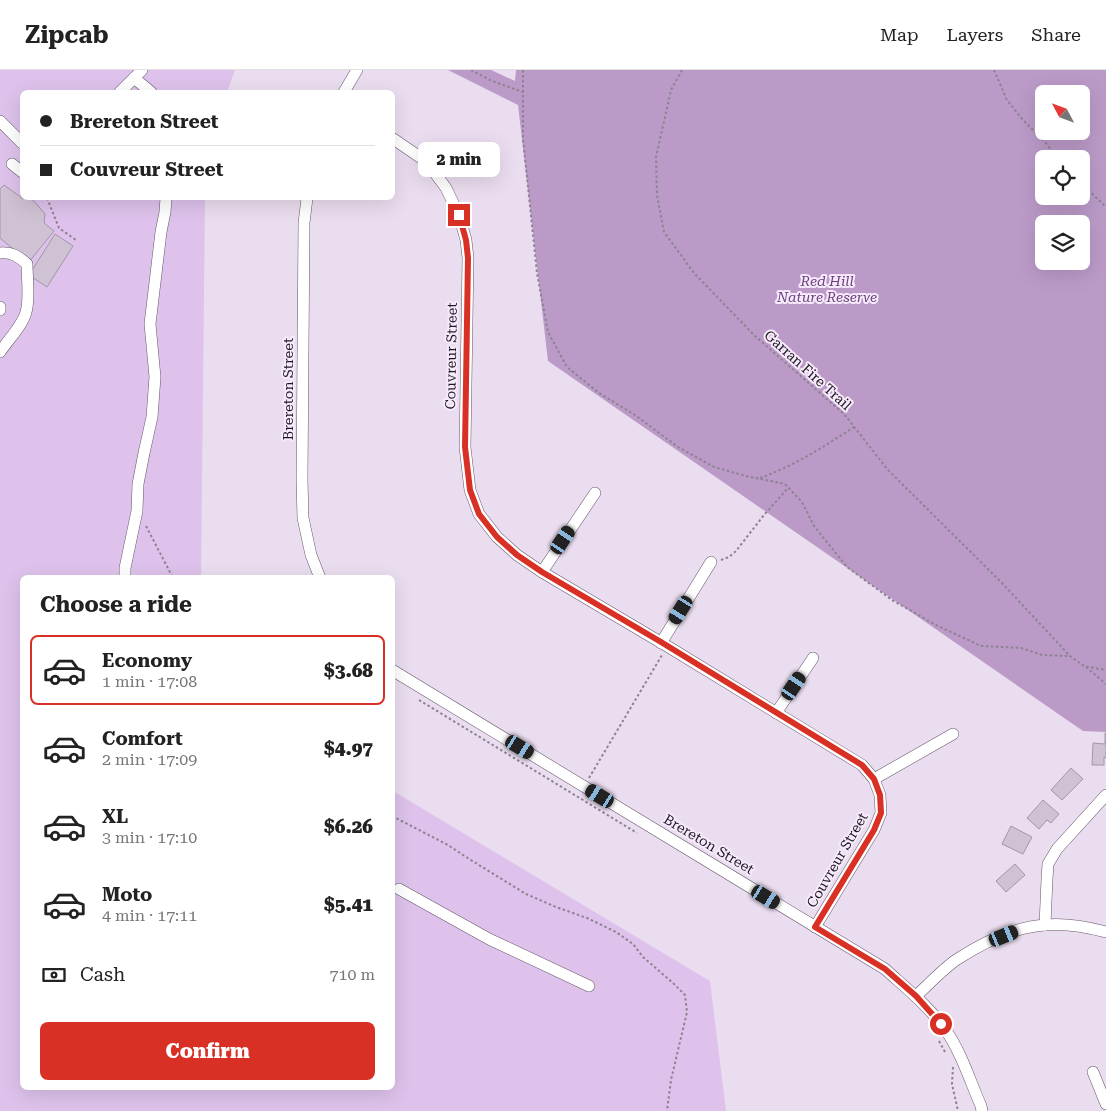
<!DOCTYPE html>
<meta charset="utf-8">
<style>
:root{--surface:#fff;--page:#f6f6f6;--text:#222;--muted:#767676;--line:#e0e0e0;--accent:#d93025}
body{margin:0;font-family:"Roboto Serif",serif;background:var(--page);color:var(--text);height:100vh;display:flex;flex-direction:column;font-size:19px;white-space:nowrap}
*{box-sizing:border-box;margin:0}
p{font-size:16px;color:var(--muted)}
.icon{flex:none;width:28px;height:28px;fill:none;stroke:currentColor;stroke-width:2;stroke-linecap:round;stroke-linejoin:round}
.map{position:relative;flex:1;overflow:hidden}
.drawer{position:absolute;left:20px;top:505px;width:375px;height:515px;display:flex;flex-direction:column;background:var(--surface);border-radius:8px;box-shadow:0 5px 20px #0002}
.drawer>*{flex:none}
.banner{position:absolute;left:20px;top:20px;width:375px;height:110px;border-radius:8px;box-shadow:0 5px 20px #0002;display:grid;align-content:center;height:110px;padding:0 20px;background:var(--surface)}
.needle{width:32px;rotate:311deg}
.tools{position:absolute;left:1035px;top:15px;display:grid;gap:10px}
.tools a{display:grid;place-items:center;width:55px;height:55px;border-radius:8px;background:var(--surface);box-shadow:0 5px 20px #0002;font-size:25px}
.end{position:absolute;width:22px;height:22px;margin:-11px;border:6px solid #d93025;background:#fff;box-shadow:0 0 0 2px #fff}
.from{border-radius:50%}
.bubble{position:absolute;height:35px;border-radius:8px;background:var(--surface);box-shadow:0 5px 20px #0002;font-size:16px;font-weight:800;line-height:35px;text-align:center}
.car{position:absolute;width:15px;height:30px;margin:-15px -8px;border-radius:6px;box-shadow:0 0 4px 1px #0007;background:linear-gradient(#222 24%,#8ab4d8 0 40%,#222 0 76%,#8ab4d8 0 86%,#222 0)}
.banner b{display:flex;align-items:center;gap:18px;height:48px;font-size:19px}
.banner b+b{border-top:1px solid var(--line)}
.banner i{width:12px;height:12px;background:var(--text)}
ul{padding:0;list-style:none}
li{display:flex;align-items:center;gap:15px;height:70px;margin:0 10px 8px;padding:0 10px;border:2px solid transparent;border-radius:8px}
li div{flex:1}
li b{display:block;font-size:19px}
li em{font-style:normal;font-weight:800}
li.on{border-color:var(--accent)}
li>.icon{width:45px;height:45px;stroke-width:1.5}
h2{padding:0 20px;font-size:22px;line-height:60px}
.pay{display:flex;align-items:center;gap:12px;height:55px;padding:0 20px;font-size:19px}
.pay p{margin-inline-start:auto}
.cta{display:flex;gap:10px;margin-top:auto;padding:10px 20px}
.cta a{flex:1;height:58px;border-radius:8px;background:var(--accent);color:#fff;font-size:20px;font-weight:800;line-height:58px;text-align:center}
header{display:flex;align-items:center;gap:30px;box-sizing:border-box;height:70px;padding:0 25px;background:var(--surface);border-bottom:1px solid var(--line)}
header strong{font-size:24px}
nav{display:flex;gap:28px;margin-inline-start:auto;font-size:18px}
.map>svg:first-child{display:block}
.green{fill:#dec2eb}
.forest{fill:#bb9ac8;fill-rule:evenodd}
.building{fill:#cfc2d4;stroke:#a296a7}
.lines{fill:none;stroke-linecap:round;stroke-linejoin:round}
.minor-casing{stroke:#625767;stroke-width:12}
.path{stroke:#8d8390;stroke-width:2;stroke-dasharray:2.5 2.5;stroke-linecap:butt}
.minor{stroke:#fff;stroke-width:11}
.route{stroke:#d93025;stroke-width:6}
.labels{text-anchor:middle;stroke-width:4;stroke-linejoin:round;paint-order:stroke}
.park-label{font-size:14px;font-style:italic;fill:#6b417c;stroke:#f7eafc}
.street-label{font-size:14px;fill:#1d181f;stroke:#f7eafc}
</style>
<header>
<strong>Zipcab</strong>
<nav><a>Map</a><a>Layers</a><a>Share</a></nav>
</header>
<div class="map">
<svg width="1106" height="1041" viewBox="0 0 1106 1041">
<rect width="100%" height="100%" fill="#eaddef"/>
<polygon class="green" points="0,0 235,0 227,22 22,22 22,128 205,128 201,507 22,508 22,1018 392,1018 393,721 710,911 726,1041 0,1041"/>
<path class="forest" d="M448,0H491L515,11L516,0H1106V662L1083,661L548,291L518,35ZM1044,24H1081V61H1044ZM1044,89H1081V126H1044ZM1044,154H1081V191H1044Z"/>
<g class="building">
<polygon points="4,115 22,128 33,130 45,144 44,153 54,161 29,192 0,168 0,119"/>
<polygon points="55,164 73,176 47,217 29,205"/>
<polygon points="1105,663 1106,663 1106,688 1104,687 1104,695 1092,695 1093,673 1105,674"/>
<polygon points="1071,698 1083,709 1062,730 1051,720"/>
<polygon points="1043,730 1059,744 1051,753 1047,750 1039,759 1027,748"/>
<polygon points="1011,756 1032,767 1023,784 1002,774"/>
<polygon points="1015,794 1025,805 1006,822 996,811"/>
</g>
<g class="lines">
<g class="minor-casing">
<g id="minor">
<polyline points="134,8 151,22"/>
<polyline points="120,22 142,0"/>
<polyline points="344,22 357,0"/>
<polyline points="0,51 22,73"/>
<polyline points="392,68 427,92 446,118 459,145 466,170 468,188 465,377 470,420 479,444 497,467 517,485 542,502 667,576 862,695 874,709 880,725 881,743 874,760 815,857"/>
<polyline points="12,94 22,102"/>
<polyline points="307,128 304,153 302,410 303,448 311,485 320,508"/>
<path d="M0,183C12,182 18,186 27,194C27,208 30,229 26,242C23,255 8,270 0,282"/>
<polyline points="0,237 0,240"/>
<polyline points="542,502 595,423"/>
<polyline points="125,508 125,498 137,441 138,414 144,383 152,347 155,307 150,254 161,162 165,142 166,128"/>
<polyline points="661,573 711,492"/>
<path d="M392,600L885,899C907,919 931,938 947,962C962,984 970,1011 981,1036L982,1041"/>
<polyline points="776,643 813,588"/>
<polyline points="874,709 953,664"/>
<polyline points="399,819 489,869 589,916"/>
<polyline points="1045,855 1047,809 1048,794 1057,779 1106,725"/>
<path d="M916,926C928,915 943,899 956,890C982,873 1014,857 1045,855C1065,853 1087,857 1106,862"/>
<polyline points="1093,1002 1106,1034"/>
</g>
</g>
<g class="path">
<polyline points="471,0 492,11 523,22"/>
<polyline points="523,0 523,69 537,203 548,262 567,297 599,323 635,345 678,377 714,397 746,406 785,414 802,432 814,456 847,497 892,530 936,555 981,576 1021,578 1042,585 1070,586"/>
<polyline points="682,0 671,20 656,87 657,125 664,162 694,203 755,266 844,344 888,400 1002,513 1070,586 1084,596 1106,600"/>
<polyline points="994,0 1007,30 1023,50 1045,72 1058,89"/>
<polyline points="1081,113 1106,137"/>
<polyline points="47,128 59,158 76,170"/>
<path d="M760,408C794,396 825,376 854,357"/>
<polyline points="146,456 173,508"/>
<polyline points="721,490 729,487 736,481 764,445 788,418"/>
<polyline points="1086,597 1106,614"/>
<polyline points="419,630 637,763"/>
<polyline points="589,708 662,585"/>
<polyline points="392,746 448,775 466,787 526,824 556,837 587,848 616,862 633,874 643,887 673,913 685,925 687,942 671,1010 667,1041"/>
<polyline points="939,971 945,982"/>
<polyline points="953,997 952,1014 958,1041"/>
</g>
<use href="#minor" class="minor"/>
</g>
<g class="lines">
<polyline class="route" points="459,145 466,170 468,188 465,377 470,420 479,444 497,467 517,485 542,502 661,572 862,695 874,709 880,725 881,743 874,760 815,857 885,899 916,926 941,954"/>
</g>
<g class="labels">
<g class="park-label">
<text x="827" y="216">Red Hill<tspan x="827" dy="16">Nature Reserve</tspan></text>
</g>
<g class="street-label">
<text transform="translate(451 286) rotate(-89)" y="5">Couvreur Street</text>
<text transform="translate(808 300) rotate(42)" y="5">Garran Fire Trail</text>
<text transform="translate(288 319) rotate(-90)" y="5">Brereton Street</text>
<text transform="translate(709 774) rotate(31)" y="5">Brereton Street</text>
<text transform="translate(837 790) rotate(-60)" y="5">Couvreur Street</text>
</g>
</g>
</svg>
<div class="tools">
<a><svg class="needle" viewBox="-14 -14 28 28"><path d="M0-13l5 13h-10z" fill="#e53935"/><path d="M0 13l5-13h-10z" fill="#767676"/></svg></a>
<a><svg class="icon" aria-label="locate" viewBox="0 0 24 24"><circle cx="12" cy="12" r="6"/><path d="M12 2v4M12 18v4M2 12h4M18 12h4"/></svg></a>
<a><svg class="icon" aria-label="layers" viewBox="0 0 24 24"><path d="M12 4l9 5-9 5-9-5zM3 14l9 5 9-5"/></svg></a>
</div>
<i class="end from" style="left:941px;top:954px"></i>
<i class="end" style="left:459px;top:145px"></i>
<div class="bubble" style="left:418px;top:72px;width:82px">2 min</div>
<i class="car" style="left:563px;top:470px;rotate:34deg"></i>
<i class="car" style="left:681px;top:540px;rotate:212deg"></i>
<i class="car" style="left:794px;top:616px;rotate:34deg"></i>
<i class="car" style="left:520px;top:677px;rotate:121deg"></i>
<i class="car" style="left:600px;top:726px;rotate:301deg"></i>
<i class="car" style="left:766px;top:827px;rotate:121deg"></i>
<i class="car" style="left:1004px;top:866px;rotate:68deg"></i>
<div class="banner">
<b><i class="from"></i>Brereton Street</b>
<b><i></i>Couvreur Street</b>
</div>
<section class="drawer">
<h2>Choose a ride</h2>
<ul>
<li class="on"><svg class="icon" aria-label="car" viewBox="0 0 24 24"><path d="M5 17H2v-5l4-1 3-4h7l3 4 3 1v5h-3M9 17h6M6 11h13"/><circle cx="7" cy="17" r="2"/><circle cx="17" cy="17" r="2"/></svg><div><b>Economy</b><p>1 min · 17:08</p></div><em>$3.68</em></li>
<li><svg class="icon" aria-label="car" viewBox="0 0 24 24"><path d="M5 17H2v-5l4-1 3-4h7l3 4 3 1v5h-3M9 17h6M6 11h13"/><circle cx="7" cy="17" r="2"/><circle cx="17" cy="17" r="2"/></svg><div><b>Comfort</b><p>2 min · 17:09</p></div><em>$4.97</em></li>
<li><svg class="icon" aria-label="car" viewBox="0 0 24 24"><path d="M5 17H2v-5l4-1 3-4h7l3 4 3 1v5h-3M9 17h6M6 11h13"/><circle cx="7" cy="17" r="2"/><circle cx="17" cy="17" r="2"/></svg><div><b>XL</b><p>3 min · 17:10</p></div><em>$6.26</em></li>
<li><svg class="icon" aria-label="car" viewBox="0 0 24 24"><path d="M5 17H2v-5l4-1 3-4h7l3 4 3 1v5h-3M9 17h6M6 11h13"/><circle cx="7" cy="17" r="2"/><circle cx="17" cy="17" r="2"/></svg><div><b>Moto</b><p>4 min · 17:11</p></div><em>$5.41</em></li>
</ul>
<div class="pay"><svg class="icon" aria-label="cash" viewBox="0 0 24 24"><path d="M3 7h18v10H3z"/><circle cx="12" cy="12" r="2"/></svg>Cash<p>710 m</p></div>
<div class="cta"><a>Confirm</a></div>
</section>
</div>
